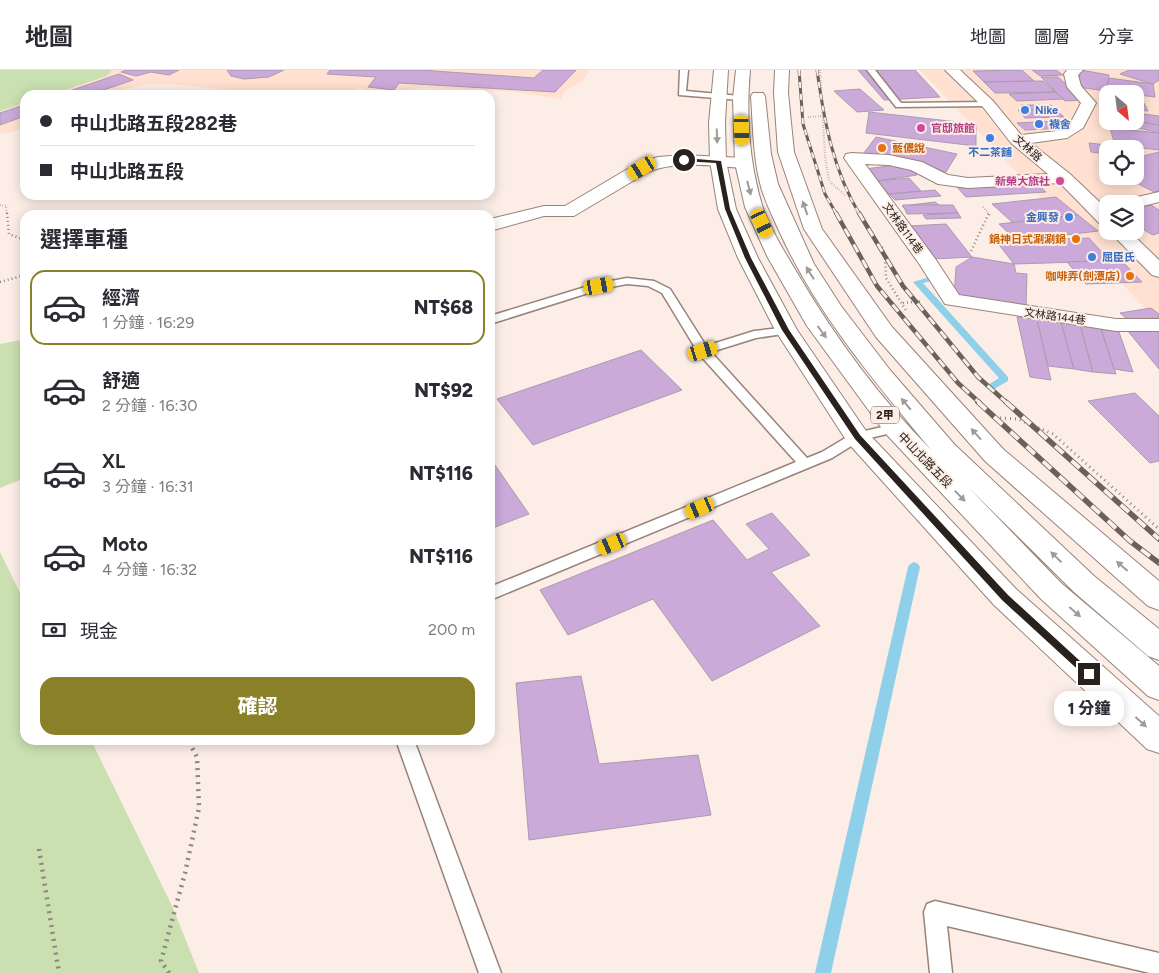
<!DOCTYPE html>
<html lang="zh-TW">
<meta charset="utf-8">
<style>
:root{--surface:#fff;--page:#f2f2f3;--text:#2b2b33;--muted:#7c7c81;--line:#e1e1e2;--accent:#898027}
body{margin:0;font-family:Figtree,"Noto Sans TC",sans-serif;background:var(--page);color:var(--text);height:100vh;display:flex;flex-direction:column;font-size:19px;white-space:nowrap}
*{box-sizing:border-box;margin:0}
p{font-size:16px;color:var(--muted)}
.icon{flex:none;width:28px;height:28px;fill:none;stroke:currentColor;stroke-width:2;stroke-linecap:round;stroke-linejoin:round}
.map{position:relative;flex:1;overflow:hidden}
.side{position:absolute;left:20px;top:140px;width:475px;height:535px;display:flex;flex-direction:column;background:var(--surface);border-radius:15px;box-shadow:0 2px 12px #0003}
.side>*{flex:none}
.guide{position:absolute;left:20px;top:20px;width:475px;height:110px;border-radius:15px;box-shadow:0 2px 12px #0003;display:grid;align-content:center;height:110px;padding:0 20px;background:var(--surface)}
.needle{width:32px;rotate:152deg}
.buttons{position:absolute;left:1099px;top:15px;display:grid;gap:10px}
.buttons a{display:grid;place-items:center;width:45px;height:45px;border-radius:10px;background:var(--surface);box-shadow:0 2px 12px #0003;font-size:25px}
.end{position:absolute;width:22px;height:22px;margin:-11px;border:6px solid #29211d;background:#fff;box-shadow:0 0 0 2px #fff}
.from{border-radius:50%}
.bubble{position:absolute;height:35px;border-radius:15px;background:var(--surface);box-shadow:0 2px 12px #0003;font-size:16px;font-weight:800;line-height:35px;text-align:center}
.car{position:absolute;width:15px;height:30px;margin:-15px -8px;border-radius:6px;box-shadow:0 0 4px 1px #0007;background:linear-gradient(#f5c518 24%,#345 0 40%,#f5c518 0 76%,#345 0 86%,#f5c518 0)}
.guide b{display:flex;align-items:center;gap:18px;height:48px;font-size:19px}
.guide b+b{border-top:1px solid var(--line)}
.guide i{width:12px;height:12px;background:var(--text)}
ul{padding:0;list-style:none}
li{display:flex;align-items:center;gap:15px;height:75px;margin:0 10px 8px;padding:0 10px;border:2px solid transparent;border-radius:15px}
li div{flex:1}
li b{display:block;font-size:19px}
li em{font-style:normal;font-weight:800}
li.current{border-color:var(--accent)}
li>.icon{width:45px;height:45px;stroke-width:1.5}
h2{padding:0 20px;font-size:22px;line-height:60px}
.pay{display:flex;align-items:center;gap:12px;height:55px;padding:0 20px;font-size:19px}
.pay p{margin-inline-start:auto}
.primary-button{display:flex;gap:10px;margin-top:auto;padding:10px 20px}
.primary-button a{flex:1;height:58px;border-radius:15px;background:var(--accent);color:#fff;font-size:20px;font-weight:800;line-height:58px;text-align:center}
header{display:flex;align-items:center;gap:30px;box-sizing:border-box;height:70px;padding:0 25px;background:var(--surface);border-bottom:1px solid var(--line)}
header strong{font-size:24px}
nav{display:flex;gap:28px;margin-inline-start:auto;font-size:18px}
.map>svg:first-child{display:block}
.built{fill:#ffe0d1;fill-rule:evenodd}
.green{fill:#cae0b0}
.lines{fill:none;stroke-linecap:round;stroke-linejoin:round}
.stream{fill:#8ecfe9;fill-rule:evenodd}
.building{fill:#cba9d9;stroke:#a99caf}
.lane-casing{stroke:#988379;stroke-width:3}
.street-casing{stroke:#988379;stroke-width:2}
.primary-casing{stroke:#988379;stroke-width:2}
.path-far3{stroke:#908580;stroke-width:2;stroke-dasharray:0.5 2;stroke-linecap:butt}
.path-far2{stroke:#908580;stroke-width:2.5;stroke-dasharray:1 3;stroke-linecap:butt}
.path-far1{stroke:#908580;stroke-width:3;stroke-dasharray:1 4;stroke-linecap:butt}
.path{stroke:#908580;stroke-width:4.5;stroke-dasharray:2 5;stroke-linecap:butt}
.lane{fill:#fff;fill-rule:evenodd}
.street{fill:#fff;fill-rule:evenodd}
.primary{fill:#fff;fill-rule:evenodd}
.rail-far2-casing{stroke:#6b615c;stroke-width:3}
.rail-far1-casing{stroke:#6b615c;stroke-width:4.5}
.rail-casing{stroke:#6b615c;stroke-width:5.5}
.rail-far2{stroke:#fceee7;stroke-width:2;stroke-dasharray:6;stroke-linecap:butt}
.rail-far1{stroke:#fceee7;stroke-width:3;stroke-dasharray:9;stroke-linecap:butt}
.rail{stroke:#fceee7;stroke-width:4;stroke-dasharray:11;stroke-linecap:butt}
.oneway{fill:#9f9b99}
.route{fill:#29211d}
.shop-dot{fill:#3f7fe0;stroke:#fceee7;stroke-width:2}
.hotel-dot{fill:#d1479c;stroke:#fceee7;stroke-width:2}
.food-dot{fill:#e8710a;stroke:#fceee7;stroke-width:2}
.labels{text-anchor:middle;stroke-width:4;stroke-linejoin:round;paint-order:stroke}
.far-shop-label{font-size:11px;font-weight:bold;fill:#366cbe;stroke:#fceee7;text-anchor:start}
.far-hotel-label{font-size:11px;font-weight:bold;fill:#b23c85;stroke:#fceee7;text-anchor:start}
.far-food-label{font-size:11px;font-weight:bold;fill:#c56008;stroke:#fceee7;text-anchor:end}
.far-street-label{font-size:11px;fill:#29211d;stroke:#fceee7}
.shield{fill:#fceee7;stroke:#685e5a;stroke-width:1}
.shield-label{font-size:11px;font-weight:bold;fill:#29211d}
.street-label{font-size:12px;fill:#29211d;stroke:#fceee7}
</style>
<header>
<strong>地圖</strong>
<nav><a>地圖</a><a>圖層</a><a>分享</a></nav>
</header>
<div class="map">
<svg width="1159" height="903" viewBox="0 0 1159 903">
<rect width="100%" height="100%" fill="#fceee7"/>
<g class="built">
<polygon points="0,0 590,0 583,11 565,21 561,29 515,22 422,18 380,25 368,25 361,18 333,25 276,25 181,15 145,14 102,25 25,25 25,59 0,64"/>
<path d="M920,0H1159V253ZM1108,24H1135V51H1108ZM1108,79H1135V106H1108ZM1108,134H1135V161H1108Z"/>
</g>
<g class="green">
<polygon points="0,0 112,0 107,6 49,25 25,25 25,33 0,41"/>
<polygon points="25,269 25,408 0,418 0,274"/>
<polygon points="0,482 25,533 25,670 91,670 173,838 199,903 0,903"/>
</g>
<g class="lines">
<g class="stream">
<polygon points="933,206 936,206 936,210 923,213 1008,307 1008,311 994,319 988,319 988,315 999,308 913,212"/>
<polygon points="914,492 918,494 920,497 831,903 815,903 908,497 910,494"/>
</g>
</g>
<g class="building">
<polygon points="127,0 179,0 169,5 151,2 136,6 121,2"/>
<polygon points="227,0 284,0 269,7 244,9 231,6"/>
<polygon points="330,0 420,0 534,8 543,0 576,0 555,22 399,13 394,20 368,17 376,7 327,4"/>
<polygon points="858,0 915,0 940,27 884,30"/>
<polygon points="1022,0 1034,11 984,12 973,1"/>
<polygon points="1032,0 1056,0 1063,5 1040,6"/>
<polygon points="1081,0 1109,5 1106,21 1077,17"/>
<polygon points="1129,0 1159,0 1159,10 1153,14 1120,4"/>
<polygon points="119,4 133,10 89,25 58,25"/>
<polygon points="1041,7 1058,7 1083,30 1065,31"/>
<polygon points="1109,8 1153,14 1155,27 1106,21"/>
<polygon points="1043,11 1055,22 995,23 984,12"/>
<polygon points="860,19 884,40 857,42 834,21"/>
<polygon points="1055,22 1064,29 1017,31 1009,24"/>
<polygon points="1135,33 1144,33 1148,41 1135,40"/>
<polygon points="24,35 25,46 0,55 0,43"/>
<polygon points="1021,35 1051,35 1056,40 1025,40"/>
<polygon points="1018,40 1056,40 1064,47 1025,48"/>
<polygon points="869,42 976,54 976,76 866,63"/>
<polygon points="1135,43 1159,46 1159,55 1135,51"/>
<polygon points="1055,51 1064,58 1025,60 1017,53"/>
<polygon points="1110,51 1134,51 1159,55 1159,63"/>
<polygon points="1110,58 1159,63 1159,80 1115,75"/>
<polygon points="876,67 957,84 946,102 863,84"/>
<polygon points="1089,73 1135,78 1135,79 1108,79 1108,84 1091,82"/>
<polygon points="1159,82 1159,121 1154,122 1123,106 1135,106 1135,88"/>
<polygon points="904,94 917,105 877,111 865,99"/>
<polygon points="909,108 921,121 889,124 877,111"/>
<polygon points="1035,112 1046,122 966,127 956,116"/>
<polygon points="935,120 941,126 895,130 889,124"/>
<polygon points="1056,127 1078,145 1013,153 992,134"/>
<polygon points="935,132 939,135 905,139 902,136"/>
<polygon points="903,135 953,135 958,143 907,144"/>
<polygon points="1151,135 1159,140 1159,163 1153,165 1135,155 1135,140"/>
<polygon points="958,143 961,148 926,149 923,145"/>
<polygon points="1078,145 1098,161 1017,171 999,154"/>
<polygon points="946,154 972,187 933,189 908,156"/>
<polygon points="1089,168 1110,191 1014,194 996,171"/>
<polygon points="972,187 1014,194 1016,203 1027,204 1026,239 954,228 956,197"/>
<polygon points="1121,190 1142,212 1086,214 1067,192"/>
<polygon points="1151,238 1159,244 1159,248 1132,253 1120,243"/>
<polygon points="1017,247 1037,249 1051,310 1030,307"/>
<polygon points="1037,249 1061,252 1074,299 1048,296"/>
<polygon points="1061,252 1080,254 1093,302 1074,299"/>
<polygon points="1080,254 1100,257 1116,304 1093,302"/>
<polygon points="1101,258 1119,262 1133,302 1114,299"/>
<polygon points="1159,259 1159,299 1127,260"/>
<polygon points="641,280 682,320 533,375 497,329"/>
<polygon points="1135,323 1159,346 1159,391 1150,393 1088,331"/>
<polygon points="490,388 529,444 490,459"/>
<polygon points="772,443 810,485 771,502 820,556 712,611 653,529 568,565 540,520 713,450 747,490 769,479 746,454"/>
<polygon points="581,606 599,694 698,685 711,745 529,770 516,613"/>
</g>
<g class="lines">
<g class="lane-casing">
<g id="lane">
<polygon points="680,0 688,0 686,21 740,26 744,28 740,30 679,25"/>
<polygon points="867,0 875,0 901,33 988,32 992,34 988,36 896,37"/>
<polygon points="627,208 654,211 670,219 706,276 754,261 790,257 792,260 790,263 756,268 711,282 807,388 822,382 852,364 895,354 900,355 902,358 900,361 861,370 832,388 490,530 490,517 796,392 699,284 662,223 648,216 627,214 601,219 490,254 490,246 595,214"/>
<polygon points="396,670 414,670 501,903 479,903"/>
<polygon points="935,831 1159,883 1159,903 1150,903 947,856 952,903 930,903 924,842 927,834"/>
</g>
</g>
<g class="street-casing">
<g id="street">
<polygon points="945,0 960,0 993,31 1021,65 1057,61 1071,52 1081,33 1067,17 1064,4 1067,0 1083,0 1078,5 1081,16 1096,33 1083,58 1067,68 1031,73 1070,104 1108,140 1108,156 1101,155 1060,113 968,118 938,114 911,100 889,95 865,94 936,190 959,225 1116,249 1159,249 1159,261 1116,261 945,234 920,195 844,88 846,84 852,83 889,85 922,92 948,105 968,108 1048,104 1011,73 983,37"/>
<path d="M684,85L743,88L749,89L751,93L749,97L743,98C712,96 678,90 648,102L574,146H544L490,161V149L544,136H565L636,94L658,87Z"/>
<polygon points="1159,122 1159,132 1135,138 1135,134 1121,134 1124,130"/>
<polygon points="1109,161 1129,161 1159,190 1159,207 1152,205"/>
</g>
</g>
<g class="primary-casing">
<g id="primary">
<polygon points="714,0 728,0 725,53 726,91 736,139 758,188 797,260 866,361 1016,519 1159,646 1159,683 1147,679 994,535 848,373 775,260 738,188 718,139 710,91 709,53"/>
<path d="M736,0H750C746,46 749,91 762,135C770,159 786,184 799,206C836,269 880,328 932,381C875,312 817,244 780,163C773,147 764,130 760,113C753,85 753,55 751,26L753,23H763L765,26L771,84L778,114L814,194L841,236L890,300L954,374L1094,506L1159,559V590L1148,586L1074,522L968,417L1061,513L1159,596V630L1148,626L1041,529L886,364L807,256L767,186L745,137L735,93L733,28Z"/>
<polygon points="775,0 789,0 788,23 794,82 822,159 892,257 1003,379 1159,511 1159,540 1148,536 985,391 876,267 804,159 778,82 774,23"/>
</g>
</g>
<g class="path-far3">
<polyline points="820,0 825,86 829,111 846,126"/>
<polyline points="808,47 824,46"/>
<polyline points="0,135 6,136 7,145"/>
<polyline points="983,137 990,145"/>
</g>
<g class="path-far2">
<polyline points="7,143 9,164 25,170"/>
<polyline points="882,177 885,186 886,208 907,242"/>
<polyline points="971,181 989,143"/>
<polyline points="0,212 25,205"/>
<polyline points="903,233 922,231"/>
</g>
<polyline class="path-far1" points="1000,348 1018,349 1053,364 1159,459"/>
<g class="path">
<polyline points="39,779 59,903"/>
<polyline points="169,903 161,891 185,803 199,738 197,687 188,670"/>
</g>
<use href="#lane" class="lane"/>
<use href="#street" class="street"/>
<use href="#primary" class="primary"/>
<g class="rail-far2-casing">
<g id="rail-far2">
<polyline points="799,0 803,54 825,124 837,145"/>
<path d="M817,0C824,50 833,101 860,145"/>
</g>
</g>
<g class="rail-far1-casing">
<g id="rail-far1">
<polyline points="836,143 877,216 958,313 980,333"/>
<polyline points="859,143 903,216 978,307 1007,333"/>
</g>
</g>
<g class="rail-casing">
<g id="rail">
<polyline points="978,332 1130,471 1159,493"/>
<polyline points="1006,332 1159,469"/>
</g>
</g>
<use href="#rail-far2" class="rail-far2"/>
<use href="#rail-far1" class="rail-far1"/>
<use href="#rail" class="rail"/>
</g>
<defs><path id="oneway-solid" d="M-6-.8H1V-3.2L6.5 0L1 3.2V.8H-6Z" transform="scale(1.25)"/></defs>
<g class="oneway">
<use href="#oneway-solid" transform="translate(717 66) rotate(88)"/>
<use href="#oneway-solid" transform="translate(749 118) rotate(76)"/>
<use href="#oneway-solid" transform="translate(805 138) rotate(-109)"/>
<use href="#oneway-solid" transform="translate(810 203) rotate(-122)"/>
<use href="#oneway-solid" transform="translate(822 262) rotate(54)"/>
<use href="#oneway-solid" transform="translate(906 334) rotate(-130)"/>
<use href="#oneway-solid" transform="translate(976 364) rotate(-132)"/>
<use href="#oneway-solid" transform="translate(960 426) rotate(46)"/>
<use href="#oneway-solid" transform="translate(1056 487) rotate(-136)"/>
<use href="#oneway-solid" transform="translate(1122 496) rotate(-139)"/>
<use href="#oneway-solid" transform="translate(1075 542) rotate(41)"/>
<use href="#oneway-solid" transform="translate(1141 652) rotate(42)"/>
</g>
<polygon class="route" points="684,88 721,91 730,139 751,188 789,260 860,365 1008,525 1092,602 1092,607 1086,607 1002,530 855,369 782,260 745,188 725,139 716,93 683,91"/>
<g class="shop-dot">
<circle cx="1025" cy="40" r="5"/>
<circle cx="1039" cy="54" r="5"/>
<circle cx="990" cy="68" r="5"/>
<circle cx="1069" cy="147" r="5"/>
<circle cx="1092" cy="187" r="5"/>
</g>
<g class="hotel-dot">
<circle cx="921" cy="58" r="5"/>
<circle cx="1060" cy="111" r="5"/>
</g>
<g class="food-dot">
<circle cx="882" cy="78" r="5"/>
<circle cx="1076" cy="169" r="5"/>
<circle cx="1130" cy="206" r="5"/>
</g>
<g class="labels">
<g class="far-shop-label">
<text x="1035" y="44">Nike</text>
<text x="1049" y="58">襪舍</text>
<text x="990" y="86" text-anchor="middle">不二茶舖</text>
<text x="1059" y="151" text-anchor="end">金興發</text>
<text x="1102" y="191">屈臣氏</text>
</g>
<g class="far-hotel-label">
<text x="931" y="62">官邸旅館</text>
<text x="1050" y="115" text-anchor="end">新榮大旅社</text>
</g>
<g class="far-food-label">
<text x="892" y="82" text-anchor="start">藍儂說</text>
<text x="1066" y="173">鍋神日式涮涮鍋</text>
<text x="1120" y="210">咖啡弄(劍潭店)</text>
</g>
<g class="far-street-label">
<text transform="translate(1028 78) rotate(42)" y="4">文林路</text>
<text transform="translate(903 158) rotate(54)" y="4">文林路114巷</text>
<text transform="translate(1055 246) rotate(8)" y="4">文林路144巷</text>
</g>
<rect class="shield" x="871" y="336.5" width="28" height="17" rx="4"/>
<g class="shield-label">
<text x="885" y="349">2甲</text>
</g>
<g class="street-label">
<text transform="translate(925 390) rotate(46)" y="4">中山北路五段</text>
</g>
</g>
</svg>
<div class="buttons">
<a><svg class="needle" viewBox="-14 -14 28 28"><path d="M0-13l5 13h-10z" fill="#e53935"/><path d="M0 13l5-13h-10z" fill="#7c7c81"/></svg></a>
<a><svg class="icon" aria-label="locate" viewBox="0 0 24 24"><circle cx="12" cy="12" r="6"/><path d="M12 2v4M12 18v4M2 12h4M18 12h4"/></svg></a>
<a><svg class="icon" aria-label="layers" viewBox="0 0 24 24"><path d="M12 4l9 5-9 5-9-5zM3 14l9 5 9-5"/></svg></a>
</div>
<i class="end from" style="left:684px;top:90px"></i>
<i class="end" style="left:1089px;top:604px"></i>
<div class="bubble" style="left:1054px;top:621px;width:70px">1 分鐘</div>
<i class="car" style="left:742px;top:60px;rotate:178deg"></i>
<i class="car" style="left:642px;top:98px;rotate:239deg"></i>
<i class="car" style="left:762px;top:153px;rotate:155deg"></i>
<i class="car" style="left:599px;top:216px;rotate:80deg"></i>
<i class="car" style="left:703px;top:281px;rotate:73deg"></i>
<i class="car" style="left:700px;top:438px;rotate:247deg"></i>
<i class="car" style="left:612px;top:474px;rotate:247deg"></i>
<div class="guide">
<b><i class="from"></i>中山北路五段282巷</b>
<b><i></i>中山北路五段</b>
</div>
<section class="side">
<h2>選擇車種</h2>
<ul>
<li class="current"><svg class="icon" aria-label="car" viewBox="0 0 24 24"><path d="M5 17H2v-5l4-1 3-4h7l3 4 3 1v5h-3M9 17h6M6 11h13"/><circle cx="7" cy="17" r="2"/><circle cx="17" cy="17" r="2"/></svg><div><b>經濟</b><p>1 分鐘 · 16:29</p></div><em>NT$68</em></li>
<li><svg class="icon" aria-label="car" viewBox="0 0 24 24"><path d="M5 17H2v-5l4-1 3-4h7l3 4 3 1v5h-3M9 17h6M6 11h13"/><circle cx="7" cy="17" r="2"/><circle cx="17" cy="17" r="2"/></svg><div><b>舒適</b><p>2 分鐘 · 16:30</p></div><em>NT$92</em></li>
<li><svg class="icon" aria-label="car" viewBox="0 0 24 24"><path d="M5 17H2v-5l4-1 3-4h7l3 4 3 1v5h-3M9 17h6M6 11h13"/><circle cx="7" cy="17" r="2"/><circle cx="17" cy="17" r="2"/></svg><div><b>XL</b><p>3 分鐘 · 16:31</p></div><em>NT$116</em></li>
<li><svg class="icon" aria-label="car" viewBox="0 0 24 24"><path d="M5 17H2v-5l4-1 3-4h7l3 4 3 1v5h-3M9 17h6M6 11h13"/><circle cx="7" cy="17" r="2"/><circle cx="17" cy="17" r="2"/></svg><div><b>Moto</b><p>4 分鐘 · 16:32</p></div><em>NT$116</em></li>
</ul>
<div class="pay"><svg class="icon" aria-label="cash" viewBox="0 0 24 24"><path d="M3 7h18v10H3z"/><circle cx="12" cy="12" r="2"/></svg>現金<p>200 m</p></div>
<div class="primary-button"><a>確認</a></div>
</section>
</div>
